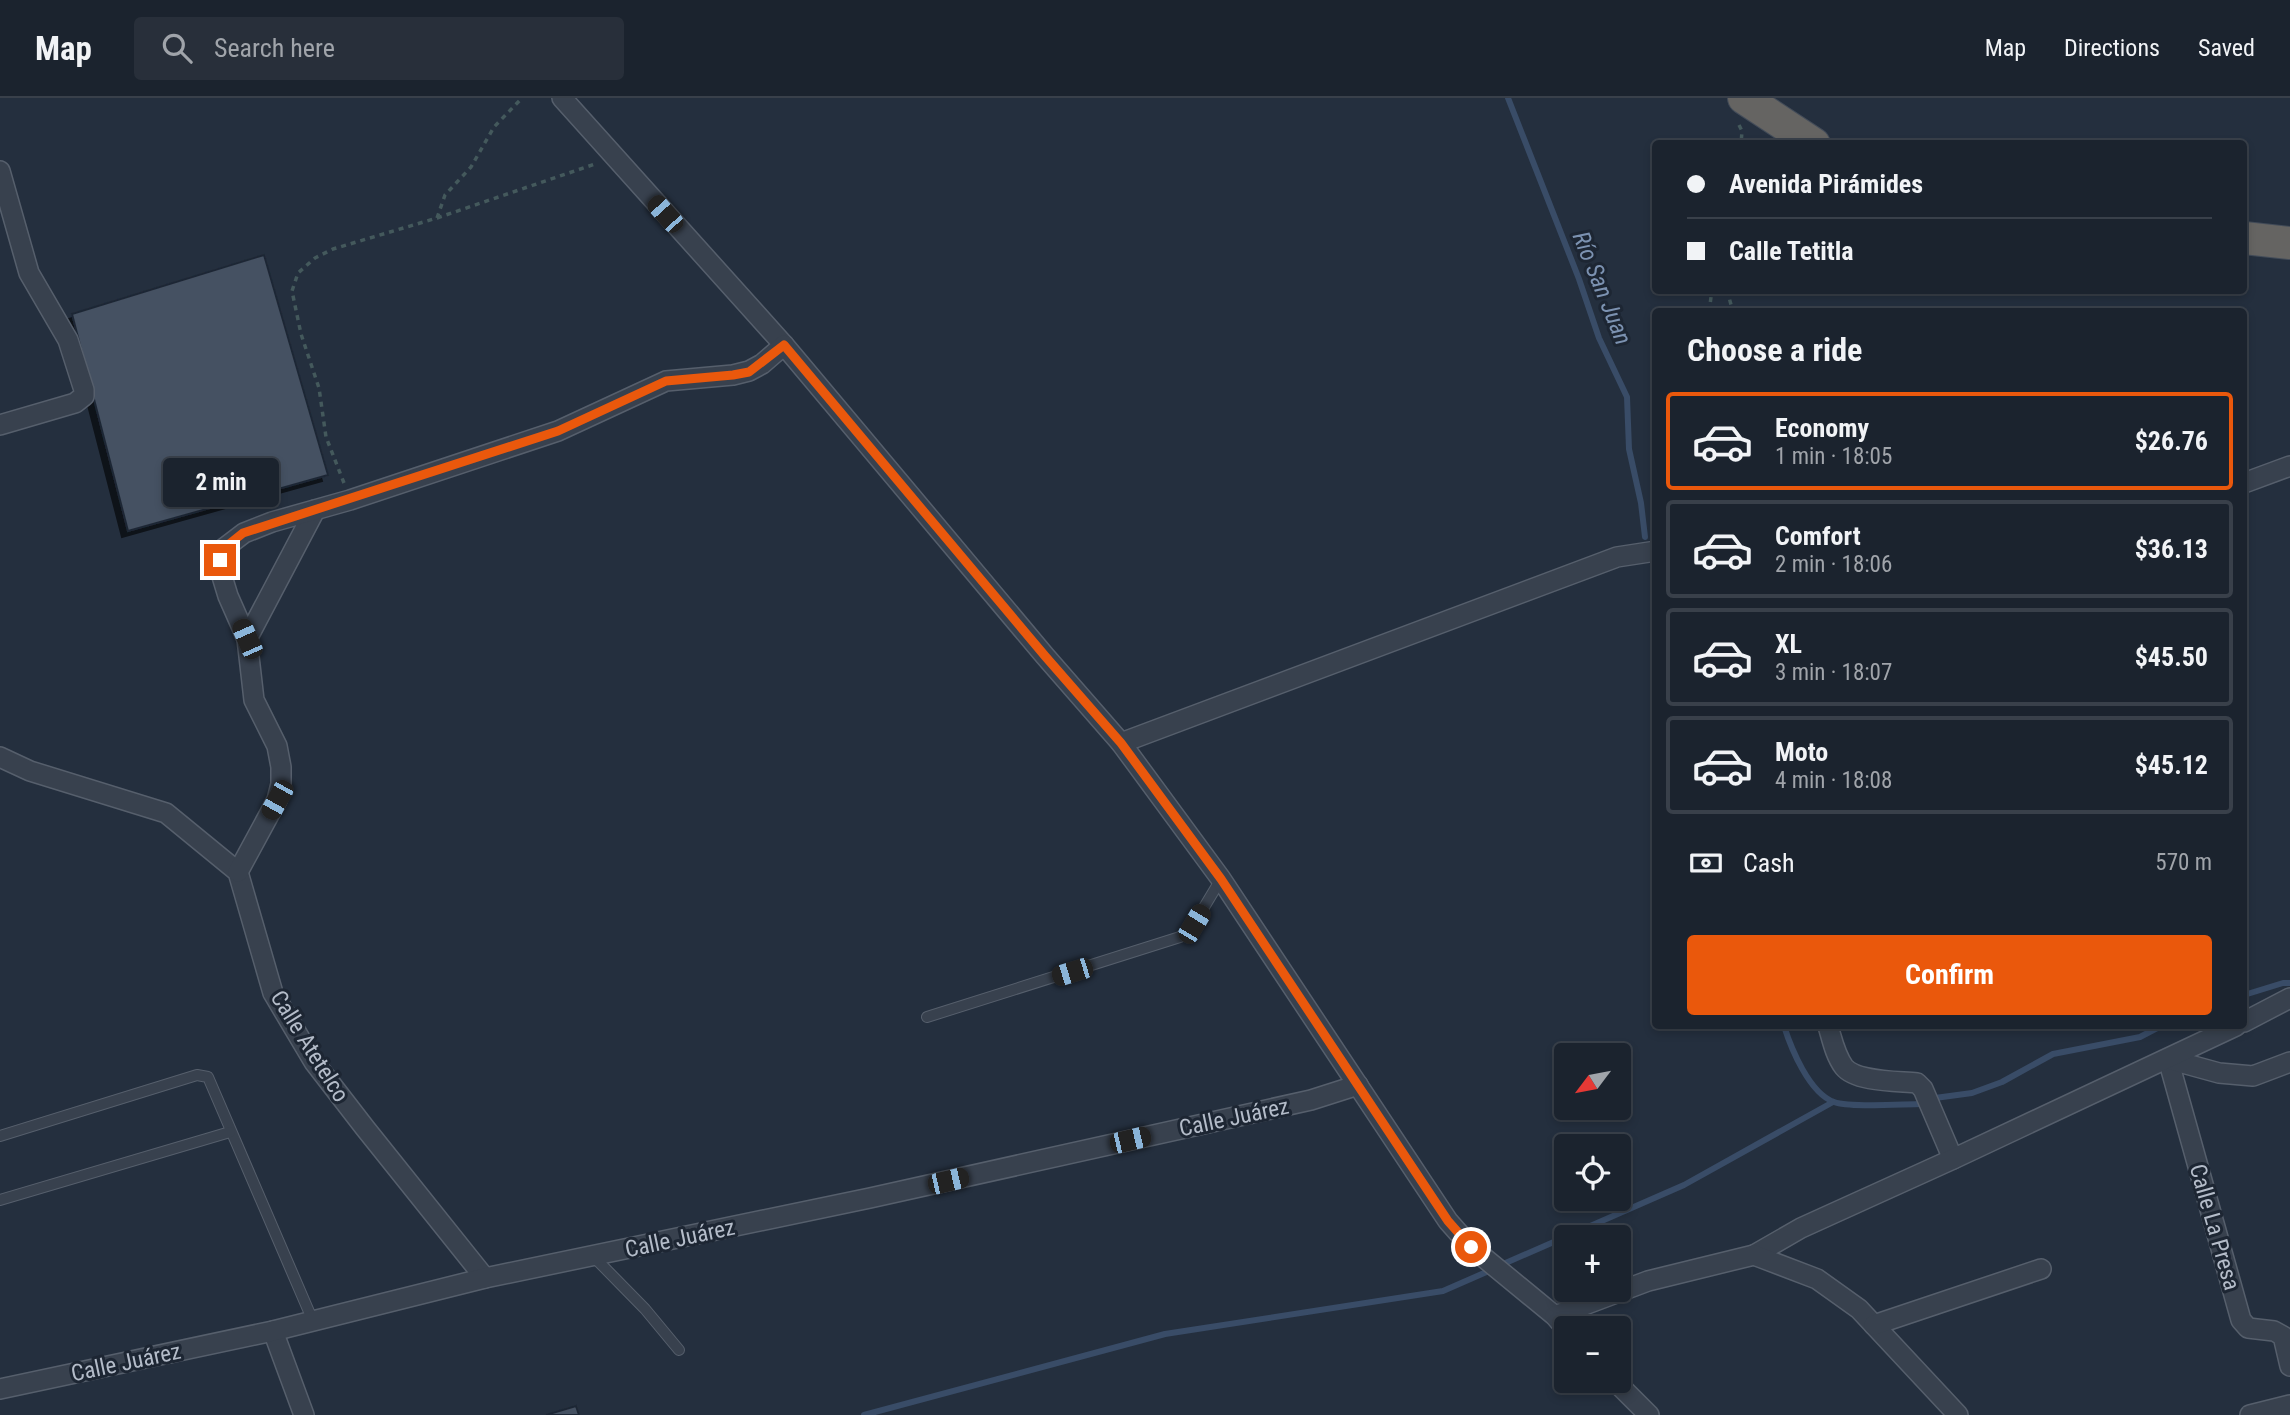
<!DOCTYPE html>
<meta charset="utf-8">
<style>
:root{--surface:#1b232e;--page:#282f3a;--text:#f1f3f6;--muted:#a0a4aa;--line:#39404a;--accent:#ea580c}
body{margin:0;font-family:"Roboto Condensed",sans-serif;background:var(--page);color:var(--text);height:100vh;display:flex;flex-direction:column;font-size:26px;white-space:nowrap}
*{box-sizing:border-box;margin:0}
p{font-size:23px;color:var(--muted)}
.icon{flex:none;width:38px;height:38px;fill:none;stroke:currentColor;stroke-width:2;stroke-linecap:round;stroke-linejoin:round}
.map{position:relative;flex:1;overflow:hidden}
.side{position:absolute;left:1652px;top:210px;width:595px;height:721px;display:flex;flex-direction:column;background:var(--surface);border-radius:7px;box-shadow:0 4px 10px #0003,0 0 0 2px var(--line)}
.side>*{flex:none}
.top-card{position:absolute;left:1652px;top:42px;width:595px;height:154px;border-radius:7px;box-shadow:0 4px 10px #0003,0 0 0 2px var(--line);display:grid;align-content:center;height:154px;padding:0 35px;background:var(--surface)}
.needle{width:46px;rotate:238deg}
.tools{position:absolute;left:1554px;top:945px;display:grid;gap:14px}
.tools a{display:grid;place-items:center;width:77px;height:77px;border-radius:7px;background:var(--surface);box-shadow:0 4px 10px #0003,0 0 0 2px var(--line);font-size:35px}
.end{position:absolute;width:32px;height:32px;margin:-16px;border:9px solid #ea580c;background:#fff;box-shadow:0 0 0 4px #fff}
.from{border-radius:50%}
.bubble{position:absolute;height:49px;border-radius:7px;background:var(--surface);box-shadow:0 4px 10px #0003,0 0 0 2px var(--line);font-size:23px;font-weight:700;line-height:49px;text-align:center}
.car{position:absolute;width:21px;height:42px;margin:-21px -10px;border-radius:9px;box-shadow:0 0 5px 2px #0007;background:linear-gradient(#222 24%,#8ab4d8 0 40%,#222 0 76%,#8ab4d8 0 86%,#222 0)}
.top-card b{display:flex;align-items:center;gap:24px;height:66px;font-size:26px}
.top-card b+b{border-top:2px solid var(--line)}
.top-card i{width:18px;height:18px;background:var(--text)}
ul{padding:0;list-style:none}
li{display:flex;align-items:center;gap:21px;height:98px;margin:0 14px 10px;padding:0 21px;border:4px solid var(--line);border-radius:7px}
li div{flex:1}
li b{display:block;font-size:26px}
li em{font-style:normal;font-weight:700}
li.on{border-color:var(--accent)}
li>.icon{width:63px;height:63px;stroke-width:1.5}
h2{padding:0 35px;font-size:32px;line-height:84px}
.pay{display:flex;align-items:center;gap:18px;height:77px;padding:0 35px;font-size:26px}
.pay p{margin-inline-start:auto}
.primary-button{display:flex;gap:14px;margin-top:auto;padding:14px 35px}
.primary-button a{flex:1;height:80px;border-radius:7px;background:var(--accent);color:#fff;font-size:28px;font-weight:700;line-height:80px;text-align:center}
header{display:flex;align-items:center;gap:42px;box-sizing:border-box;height:98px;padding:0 35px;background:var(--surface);border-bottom:2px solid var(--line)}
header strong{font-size:33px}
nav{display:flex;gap:38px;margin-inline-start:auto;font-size:24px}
.search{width:490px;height:63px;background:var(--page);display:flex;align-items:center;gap:18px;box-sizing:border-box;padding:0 24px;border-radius:7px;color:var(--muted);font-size:26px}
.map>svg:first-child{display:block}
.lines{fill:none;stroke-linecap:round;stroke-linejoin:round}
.stream{stroke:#394c67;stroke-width:6}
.building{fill:#455162;stroke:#1f2835;stroke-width:2;filter:url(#shadow)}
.service-casing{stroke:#565f6c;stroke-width:12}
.minor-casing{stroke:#565f6c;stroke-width:22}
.trunk-casing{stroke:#434c59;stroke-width:34}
.path{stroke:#44595c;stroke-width:3.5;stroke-dasharray:5 5;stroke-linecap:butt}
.service{stroke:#38414e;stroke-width:10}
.minor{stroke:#38414e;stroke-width:19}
.trunk{stroke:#656462;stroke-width:32}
.route{stroke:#ea580c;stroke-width:9}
.labels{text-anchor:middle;stroke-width:6;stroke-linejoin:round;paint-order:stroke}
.street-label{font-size:23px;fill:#b4bcc9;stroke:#1d2633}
.water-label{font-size:24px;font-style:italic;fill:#7c92b1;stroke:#1d2633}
</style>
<header>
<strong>Map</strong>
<div class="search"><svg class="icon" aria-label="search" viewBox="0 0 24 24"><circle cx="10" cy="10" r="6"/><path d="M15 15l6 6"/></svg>Search here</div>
<nav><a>Map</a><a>Directions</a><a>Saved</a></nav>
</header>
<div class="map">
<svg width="2290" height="1317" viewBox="0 0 2290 1317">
<defs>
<filter id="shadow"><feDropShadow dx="-6" dy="6" stdDeviation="0" flood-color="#0009"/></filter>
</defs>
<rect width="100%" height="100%" fill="#242f3e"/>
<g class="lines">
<g class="stream">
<polyline points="1508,0 1579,181 1599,240 1627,299 1629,351 1641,405 1645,439"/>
<polyline points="1653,468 1656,474"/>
<polyline points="2244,897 2283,885 2290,885"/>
<path d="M1784,928C1791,950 1809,995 1834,1004C1850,1010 1903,1006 1922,1006"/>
<polyline points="1935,1000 1972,995 2002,984 2053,956 2140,939 2161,928"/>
<polyline points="1501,1167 1684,1087 1833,1004"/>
<polyline points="864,1317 1165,1236 1443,1193 1491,1172"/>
</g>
</g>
<g class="building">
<polygon points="264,157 328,377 128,433 72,216"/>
<polygon points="576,1308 579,1317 546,1317"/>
</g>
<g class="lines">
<g class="service-casing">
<g id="service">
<polyline points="927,919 1180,839 1194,826 1221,781"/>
<polyline points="0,1038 197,977 208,979 313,1223"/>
<polyline points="0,1102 230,1034"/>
<polyline points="594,1159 645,1211 679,1252"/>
</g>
</g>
<g class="minor-casing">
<g id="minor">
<polyline points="562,0 784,247 1045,558 1121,645 1221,781 1448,1123 1471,1149 1555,1218 1566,1231"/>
<polyline points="0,73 29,175 68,242 84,292 84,298 75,305 0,327"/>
<polyline points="2244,385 2290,368"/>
<polyline points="247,541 315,412"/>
<polyline points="1121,645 1617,459 1656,453"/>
<polyline points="0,659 30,673 166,715 238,774 273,895 314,964 365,1030 485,1180"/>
<polyline points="238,774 277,702 281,686 281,669 277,648 254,602 247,541 228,498 221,475 220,462 223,451 244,435 272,424 350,402 558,333 666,283 733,277 749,273 762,266 784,247"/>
<polyline points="2244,924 2290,900"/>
<path d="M1828,928C1832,941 1835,957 1844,969C1856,984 1898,983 1917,985L1923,991L1953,1061"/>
<polyline points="2168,961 2241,1222 2248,1230 2274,1233 2283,1238 2290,1268"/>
<polyline points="2168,961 2219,975 2253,978 2290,964"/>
<polyline points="1754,1157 1801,1130 1953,1061 2236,928"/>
<polyline points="1555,1218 1648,1183 1754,1157 1817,1181 1859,1211 1958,1317"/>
<polyline points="1874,1227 2041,1171"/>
<polyline points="273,1233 304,1317"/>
<polyline points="1615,1283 1649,1317"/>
<polyline points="0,1291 273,1233 485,1180 870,1100 1311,1002 1358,987"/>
<polyline points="2250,1317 2290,1307"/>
</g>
</g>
<g class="trunk-casing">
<g id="trunk">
<polyline points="1744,0 1814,46"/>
<polyline points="2244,140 2290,145"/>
</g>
</g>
<g class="path">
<polyline points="1739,27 1742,33 1741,46"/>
<polyline points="437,120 595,66"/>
<polyline points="1727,192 1733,214"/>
<polyline points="1709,214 1712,192"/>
<polyline points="344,385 326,339 319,290 301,236 292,193 298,175 315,160 333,151 437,120 445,97 471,69 494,29 522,0"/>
</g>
<use href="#service" class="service"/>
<use href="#minor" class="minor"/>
<use href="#trunk" class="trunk"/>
</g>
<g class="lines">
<polyline class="route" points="220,462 223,451 243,435 558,333 666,283 733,277 749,274 784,247 1045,558 1121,645 1221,781 1448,1123 1471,1149"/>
</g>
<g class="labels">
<g class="street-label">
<text transform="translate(310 948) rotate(58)" y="8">Calle Atetelco</text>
<text transform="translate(1234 1019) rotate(-12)" y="8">Calle Juárez</text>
<text transform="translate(2215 1129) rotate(74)" y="8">Calle La Presa</text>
<text transform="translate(680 1140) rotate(-12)" y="8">Calle Juárez</text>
<text transform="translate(126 1264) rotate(-12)" y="8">Calle Juárez</text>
</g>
<g class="water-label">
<text transform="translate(1602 190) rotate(68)" y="8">Río San Juan</text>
</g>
</g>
</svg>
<div class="tools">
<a><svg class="needle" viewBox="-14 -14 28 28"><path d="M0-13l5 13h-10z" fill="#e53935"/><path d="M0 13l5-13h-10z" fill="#a0a4aa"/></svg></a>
<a><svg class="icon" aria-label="locate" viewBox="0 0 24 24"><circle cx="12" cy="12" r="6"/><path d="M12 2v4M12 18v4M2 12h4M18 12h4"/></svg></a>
<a>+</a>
<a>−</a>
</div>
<i class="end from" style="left:1471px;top:1149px"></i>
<i class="end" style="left:220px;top:462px"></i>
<div class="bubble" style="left:163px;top:360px;width:116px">2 min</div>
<i class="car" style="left:665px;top:116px;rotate:318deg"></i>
<i class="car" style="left:247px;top:541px;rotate:336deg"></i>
<i class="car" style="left:277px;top:702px;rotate:209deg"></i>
<i class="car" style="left:1194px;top:826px;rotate:31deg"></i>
<i class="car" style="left:1072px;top:874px;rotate:253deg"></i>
<i class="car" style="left:1130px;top:1042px;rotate:77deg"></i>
<i class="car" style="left:948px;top:1083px;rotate:77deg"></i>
<div class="top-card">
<b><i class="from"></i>Avenida Pirámides</b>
<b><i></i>Calle Tetitla</b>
</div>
<section class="side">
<h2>Choose a ride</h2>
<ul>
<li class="on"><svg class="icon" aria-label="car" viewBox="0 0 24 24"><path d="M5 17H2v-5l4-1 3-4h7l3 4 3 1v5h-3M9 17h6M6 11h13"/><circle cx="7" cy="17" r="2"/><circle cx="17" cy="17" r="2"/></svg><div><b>Economy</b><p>1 min · 18:05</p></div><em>$26.76</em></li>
<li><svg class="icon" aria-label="car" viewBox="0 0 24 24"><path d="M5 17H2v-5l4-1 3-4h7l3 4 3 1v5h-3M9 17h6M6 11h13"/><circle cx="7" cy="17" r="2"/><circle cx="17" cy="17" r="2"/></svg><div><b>Comfort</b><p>2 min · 18:06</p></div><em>$36.13</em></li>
<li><svg class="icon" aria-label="car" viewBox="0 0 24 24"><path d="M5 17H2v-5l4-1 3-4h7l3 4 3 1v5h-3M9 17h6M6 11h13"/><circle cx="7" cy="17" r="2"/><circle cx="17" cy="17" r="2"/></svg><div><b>XL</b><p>3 min · 18:07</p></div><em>$45.50</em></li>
<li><svg class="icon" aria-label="car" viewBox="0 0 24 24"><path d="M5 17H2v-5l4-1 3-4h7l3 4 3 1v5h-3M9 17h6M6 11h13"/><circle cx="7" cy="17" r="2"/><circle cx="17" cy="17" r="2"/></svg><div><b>Moto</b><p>4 min · 18:08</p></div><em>$45.12</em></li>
</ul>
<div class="pay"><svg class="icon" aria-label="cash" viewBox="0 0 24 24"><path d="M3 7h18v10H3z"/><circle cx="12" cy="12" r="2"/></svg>Cash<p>570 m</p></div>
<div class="primary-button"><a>Confirm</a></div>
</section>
</div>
